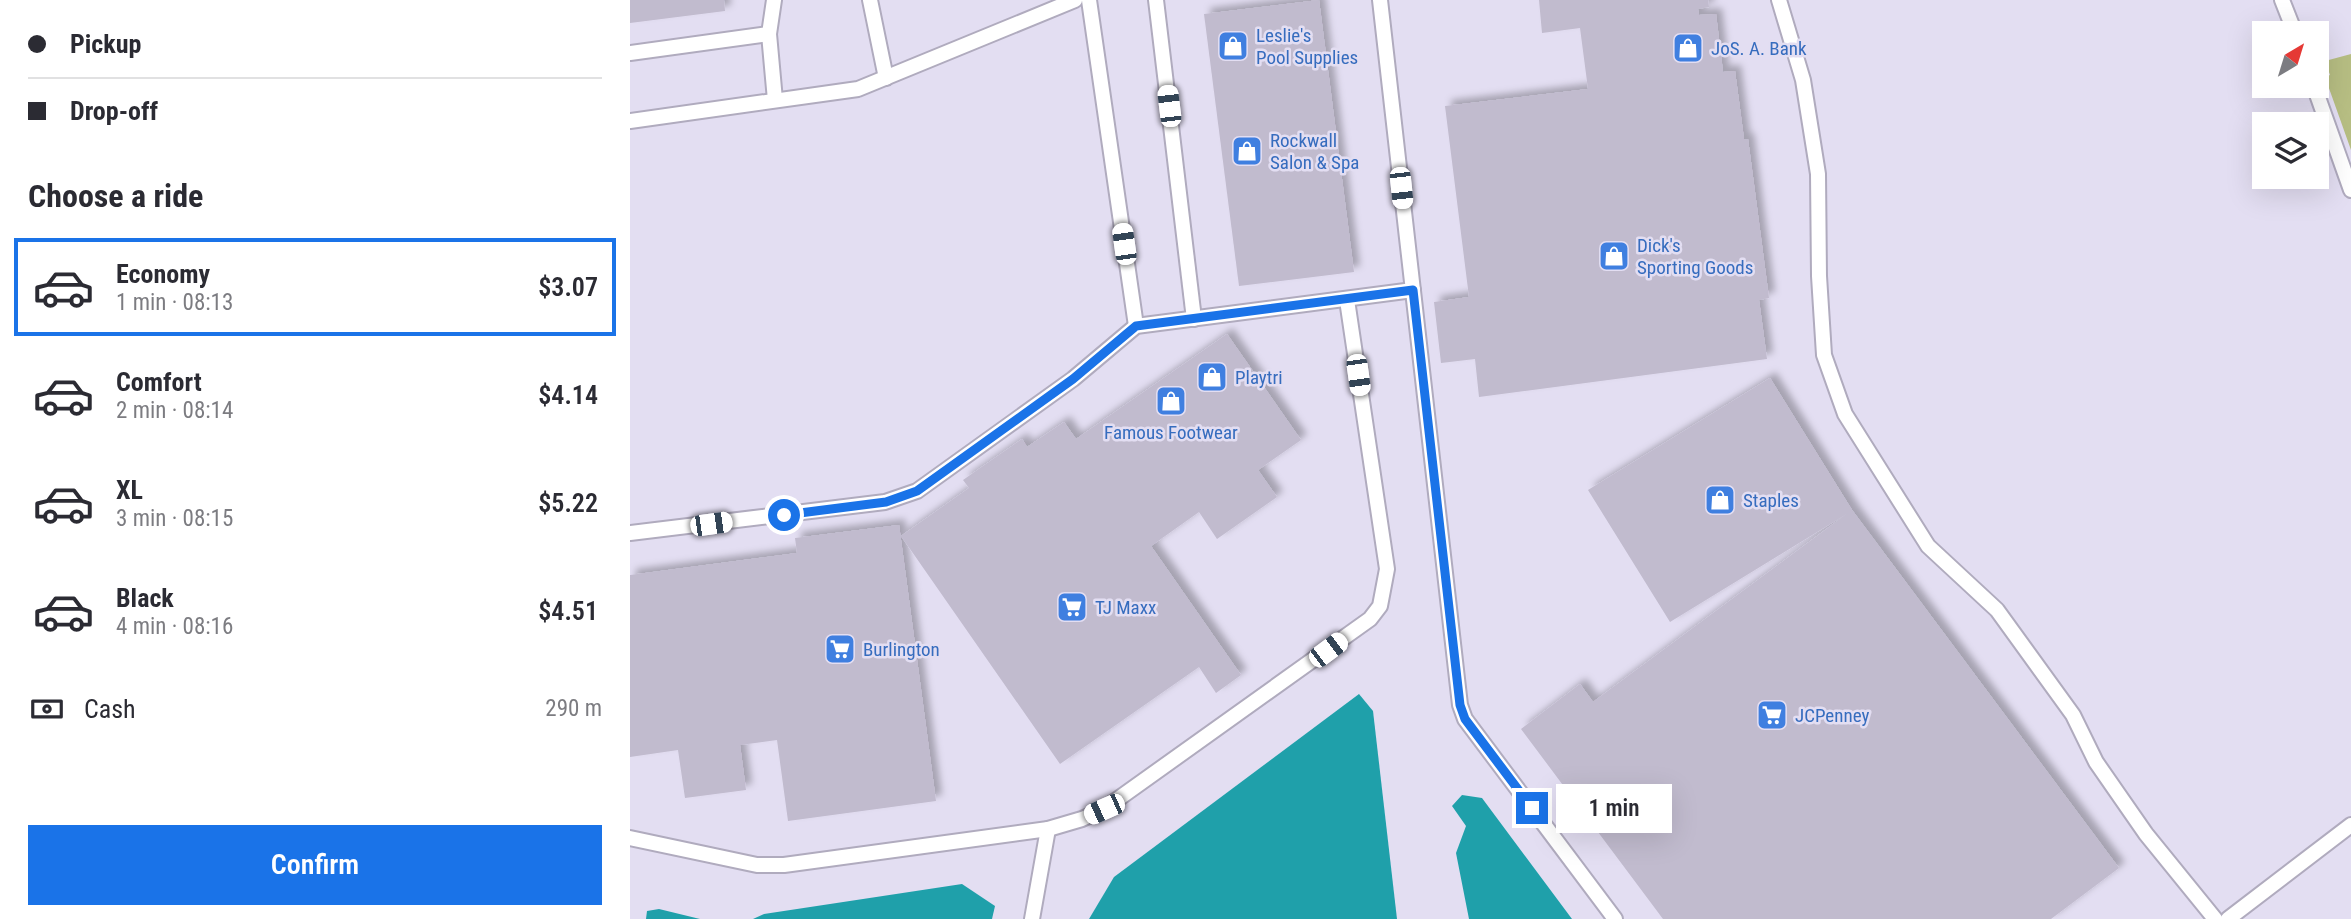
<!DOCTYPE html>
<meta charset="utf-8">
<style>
:root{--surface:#fff;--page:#f2f2f3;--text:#2b2b33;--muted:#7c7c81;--line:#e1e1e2;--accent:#1a73e8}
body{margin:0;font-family:"Roboto Condensed",sans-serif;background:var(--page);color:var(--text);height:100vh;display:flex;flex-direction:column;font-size:26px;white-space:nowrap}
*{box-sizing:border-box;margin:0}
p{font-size:23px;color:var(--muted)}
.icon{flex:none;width:38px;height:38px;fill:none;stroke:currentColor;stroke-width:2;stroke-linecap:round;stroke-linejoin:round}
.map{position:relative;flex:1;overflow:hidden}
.details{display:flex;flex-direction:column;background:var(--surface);width:630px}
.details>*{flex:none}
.hud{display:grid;align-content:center;height:154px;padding:0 28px;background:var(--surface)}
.needle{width:46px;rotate:38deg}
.fabs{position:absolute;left:1622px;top:21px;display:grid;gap:14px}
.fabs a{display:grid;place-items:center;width:77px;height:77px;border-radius:0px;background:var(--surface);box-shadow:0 7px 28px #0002;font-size:35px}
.end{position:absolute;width:32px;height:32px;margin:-16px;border:9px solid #1a73e8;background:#fff;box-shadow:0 0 0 4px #fff}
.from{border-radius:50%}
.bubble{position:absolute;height:49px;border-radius:0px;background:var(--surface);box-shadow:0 7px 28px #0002;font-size:23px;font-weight:600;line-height:49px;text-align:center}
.car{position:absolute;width:21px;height:42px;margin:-21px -10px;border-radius:9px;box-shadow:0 0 5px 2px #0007;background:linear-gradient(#fff 24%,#345 0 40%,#fff 0 76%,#345 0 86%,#fff 0)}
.hud b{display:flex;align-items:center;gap:24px;height:66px;font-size:26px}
.hud b+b{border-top:2px solid var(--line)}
.hud i{width:18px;height:18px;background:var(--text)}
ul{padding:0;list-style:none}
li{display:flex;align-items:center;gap:21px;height:98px;margin:0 14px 10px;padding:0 14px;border:4px solid transparent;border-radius:0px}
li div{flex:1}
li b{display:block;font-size:26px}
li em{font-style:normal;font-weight:600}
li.selected{border-color:var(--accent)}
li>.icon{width:63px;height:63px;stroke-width:1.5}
h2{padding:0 28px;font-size:32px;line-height:84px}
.pay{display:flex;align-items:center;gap:18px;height:77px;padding:0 28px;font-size:26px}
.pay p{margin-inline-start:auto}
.primary-button{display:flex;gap:14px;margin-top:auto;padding:14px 28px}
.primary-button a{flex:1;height:80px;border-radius:0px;background:var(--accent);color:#fff;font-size:28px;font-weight:600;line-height:80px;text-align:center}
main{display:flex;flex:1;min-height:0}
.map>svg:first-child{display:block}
.green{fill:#b7be83}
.water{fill:#1fa0aa}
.building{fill:#c1bbce;filter:url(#shadow)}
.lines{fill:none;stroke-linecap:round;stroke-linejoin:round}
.service-casing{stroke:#b0abbe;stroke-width:18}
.service{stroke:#fff;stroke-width:14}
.route{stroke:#1a73e8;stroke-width:9}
.labels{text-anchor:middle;stroke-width:5;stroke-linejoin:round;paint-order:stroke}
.shop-label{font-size:19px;fill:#366cbe;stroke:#e3def2;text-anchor:start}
</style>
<main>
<section class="details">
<div class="hud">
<b><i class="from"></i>Pickup</b>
<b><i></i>Drop-off</b>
</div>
<h2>Choose a ride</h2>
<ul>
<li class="selected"><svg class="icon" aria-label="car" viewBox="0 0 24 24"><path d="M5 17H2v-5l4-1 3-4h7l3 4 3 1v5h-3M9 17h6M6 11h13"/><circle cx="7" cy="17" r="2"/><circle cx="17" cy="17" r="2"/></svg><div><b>Economy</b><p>1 min · 08:13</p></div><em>$3.07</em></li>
<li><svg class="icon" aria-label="car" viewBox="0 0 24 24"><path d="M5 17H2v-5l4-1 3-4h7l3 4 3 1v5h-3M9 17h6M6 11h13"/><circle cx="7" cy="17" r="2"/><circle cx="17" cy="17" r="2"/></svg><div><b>Comfort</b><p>2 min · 08:14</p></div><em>$4.14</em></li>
<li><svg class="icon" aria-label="car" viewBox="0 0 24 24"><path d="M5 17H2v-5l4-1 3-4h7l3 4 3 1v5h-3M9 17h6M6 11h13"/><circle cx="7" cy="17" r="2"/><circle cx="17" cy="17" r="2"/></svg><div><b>XL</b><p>3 min · 08:15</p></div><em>$5.22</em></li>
<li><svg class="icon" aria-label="car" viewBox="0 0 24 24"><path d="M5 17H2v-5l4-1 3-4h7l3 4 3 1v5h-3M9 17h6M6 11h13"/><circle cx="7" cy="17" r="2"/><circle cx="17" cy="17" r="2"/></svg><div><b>Black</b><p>4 min · 08:16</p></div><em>$4.51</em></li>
</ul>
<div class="pay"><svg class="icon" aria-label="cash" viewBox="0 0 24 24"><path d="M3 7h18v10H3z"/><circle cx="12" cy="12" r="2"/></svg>Cash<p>290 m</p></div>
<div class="primary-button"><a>Confirm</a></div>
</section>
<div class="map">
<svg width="1721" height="919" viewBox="0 0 1721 919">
<defs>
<filter id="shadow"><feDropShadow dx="6" dy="-6" stdDeviation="3.5" flood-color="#0004"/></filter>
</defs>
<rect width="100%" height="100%" fill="#e3def2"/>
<polygon class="green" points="1721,54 1721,150 1695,77 1700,75 1695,61"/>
<g class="water">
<polygon points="729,694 743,711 767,919 459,919 484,877"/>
<polygon points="832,795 852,798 942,919 839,919 826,853 836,826 822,806"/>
<polygon points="332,884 365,906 362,919 123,919 134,914"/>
<polygon points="29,909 70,919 16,919 17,911"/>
</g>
<g class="building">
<polygon points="0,0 94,0 95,11 0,23"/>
<polygon points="689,0 724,272 609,286 574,14"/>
<polygon points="909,0 1078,0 1079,7 1068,9 1069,15 1086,14 1093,72 1105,71 1114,139 1118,139 1139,298 1129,300 1137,359 849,397 845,359 811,363 804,302 839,297 815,106 958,89 950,28 912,33"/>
<polygon points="597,334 671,440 628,470 647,497 587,539 569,512 521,546 611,675 586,693 569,667 430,764 271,536 339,488 333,480 392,439 397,447 434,422 446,439"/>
<polygon points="1140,378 1222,510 1489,868 1421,919 1033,919 891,729 950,684 963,702 1218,513 1040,622 958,490"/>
<polygon points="269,525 306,801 158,821 147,740 110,745 116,790 55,798 48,750 0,757 0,575 167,553 165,538"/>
</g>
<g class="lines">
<g class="service-casing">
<g id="service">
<polyline points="144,0 139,34 145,100"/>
<polyline points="240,0 256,78"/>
<polyline points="459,0 506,326"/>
<polyline points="526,0 564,319"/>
<polyline points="750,0 830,705 835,719 985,919"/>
<polyline points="1149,0 1173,80 1188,174 1189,276 1194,355 1215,414 1298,546 1367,610 1443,715 1466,762 1516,834 1585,919"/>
<polyline points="1652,0 1665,33"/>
<polyline points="0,53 139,34"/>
<polyline points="1684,86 1721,190"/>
<polyline points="0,121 228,89 445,0"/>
<polyline points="0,533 255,502 287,491 443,379 506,326 783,290"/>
<polyline points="0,838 127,865 154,865 418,829 452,819 474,809 740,619 750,606 757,569 717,300"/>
<polyline points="402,919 418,829"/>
<polyline points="1598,919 1721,825"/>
</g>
</g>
<use href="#service" class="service"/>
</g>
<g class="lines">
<polyline class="route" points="154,515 256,502 287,491 443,379 506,326 783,290 830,705 835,719 902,808"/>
</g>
<defs>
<g id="shop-square" transform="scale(1.575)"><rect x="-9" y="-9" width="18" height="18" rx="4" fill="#3f7fe0" stroke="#e3def2"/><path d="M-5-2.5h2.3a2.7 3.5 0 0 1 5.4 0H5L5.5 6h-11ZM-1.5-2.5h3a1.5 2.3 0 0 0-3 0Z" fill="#fff"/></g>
<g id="supermarket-square" transform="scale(1.575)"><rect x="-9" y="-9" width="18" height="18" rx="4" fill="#3f7fe0" stroke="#e3def2"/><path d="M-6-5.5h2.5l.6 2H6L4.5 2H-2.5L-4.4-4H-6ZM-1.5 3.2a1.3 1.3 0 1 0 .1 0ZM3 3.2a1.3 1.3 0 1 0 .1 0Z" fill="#fff"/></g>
</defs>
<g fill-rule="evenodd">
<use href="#shop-square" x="603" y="46"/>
<use href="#shop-square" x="1058" y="48"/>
<use href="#shop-square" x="617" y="151"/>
<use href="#shop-square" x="984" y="256"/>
<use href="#shop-square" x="582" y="377"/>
<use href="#shop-square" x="541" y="401"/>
<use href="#shop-square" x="1090" y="500"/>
<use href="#supermarket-square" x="442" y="607"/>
<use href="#supermarket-square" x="210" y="649"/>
<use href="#supermarket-square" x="1142" y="715"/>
</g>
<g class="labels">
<g class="shop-label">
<text x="626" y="42">Leslie's<tspan x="626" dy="22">Pool Supplies</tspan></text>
<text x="1081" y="55">JoS. A. Bank</text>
<text x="640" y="147">Rockwall<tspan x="640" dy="22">Salon &amp; Spa</tspan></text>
<text x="1007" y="252">Dick's<tspan x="1007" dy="22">Sporting Goods</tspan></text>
<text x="605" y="384">Playtri</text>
<text x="541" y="439" text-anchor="middle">Famous Footwear</text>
<text x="1113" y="507">Staples</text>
<text x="465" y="614">TJ Maxx</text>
<text x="233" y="656">Burlington</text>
<text x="1165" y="722">JCPenney</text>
</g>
</g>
</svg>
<div class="fabs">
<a><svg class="needle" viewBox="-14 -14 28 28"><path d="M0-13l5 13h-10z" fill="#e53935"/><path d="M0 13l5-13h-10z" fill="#7c7c81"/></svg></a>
<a><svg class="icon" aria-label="layers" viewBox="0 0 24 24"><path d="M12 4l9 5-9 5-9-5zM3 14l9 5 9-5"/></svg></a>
</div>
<i class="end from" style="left:154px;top:515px"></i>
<i class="end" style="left:902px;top:808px"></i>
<div class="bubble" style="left:926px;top:784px;width:116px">1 min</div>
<i class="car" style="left:539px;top:106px;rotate:353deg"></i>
<i class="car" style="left:771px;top:188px;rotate:174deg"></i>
<i class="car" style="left:494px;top:244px;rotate:352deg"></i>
<i class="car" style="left:728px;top:375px;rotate:172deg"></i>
<i class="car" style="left:81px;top:524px;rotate:82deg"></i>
<i class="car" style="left:698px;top:650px;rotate:53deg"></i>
<i class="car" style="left:474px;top:809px;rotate:246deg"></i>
</div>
</main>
